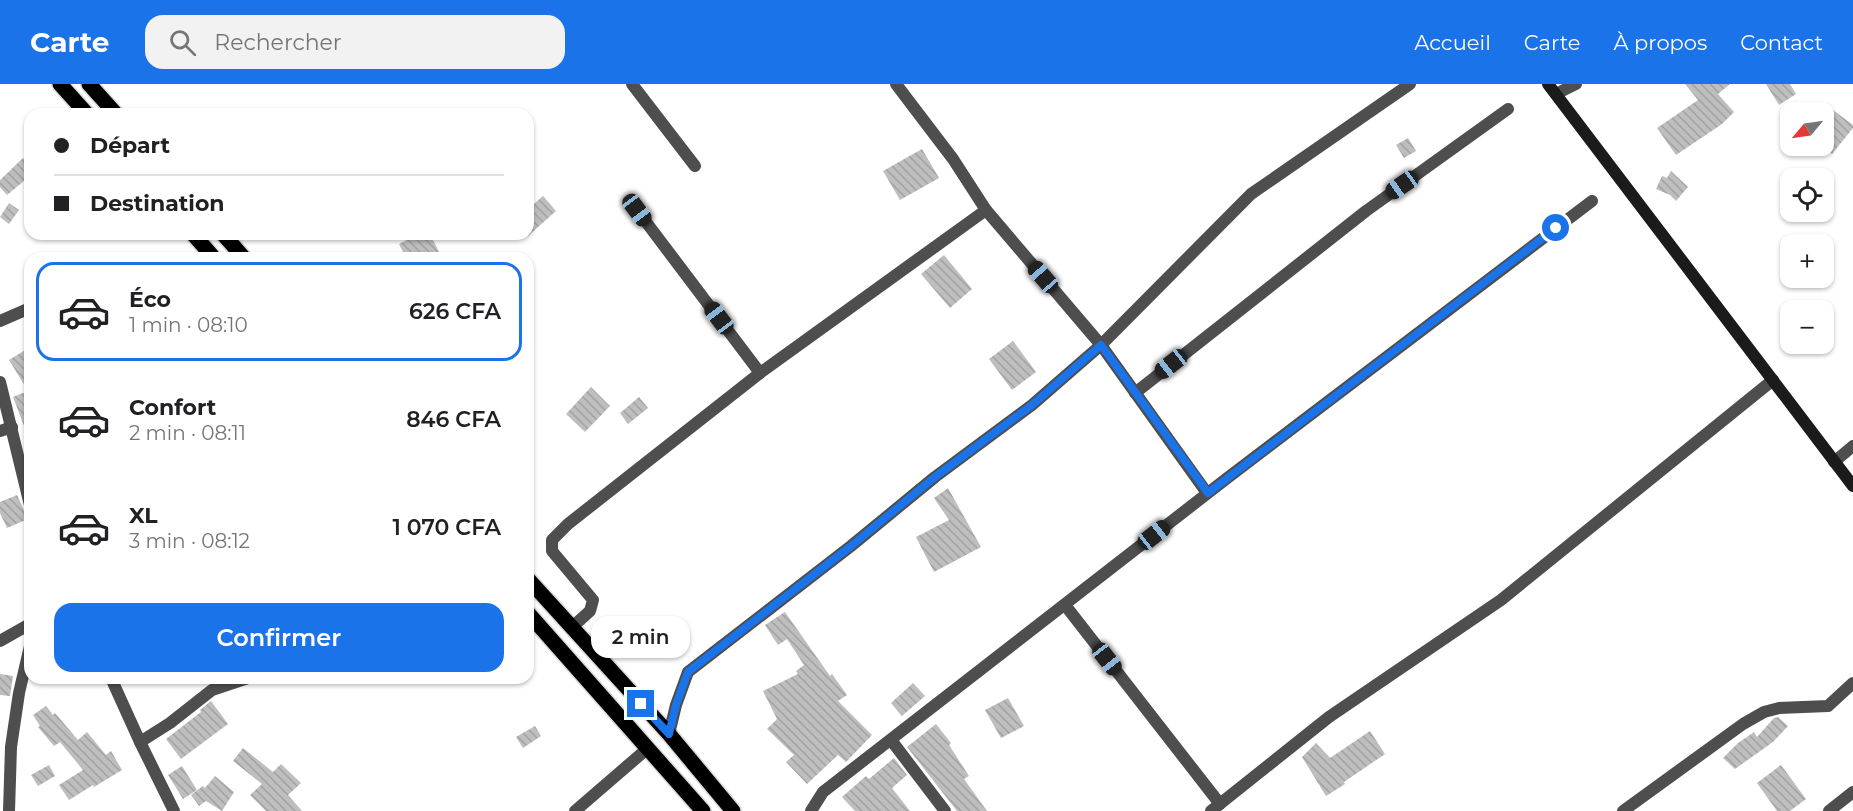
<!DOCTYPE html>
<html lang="fr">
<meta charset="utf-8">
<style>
:root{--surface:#fff;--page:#f2f2f2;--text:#202124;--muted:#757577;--line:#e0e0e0;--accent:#1a73e8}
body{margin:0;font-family:Montserrat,sans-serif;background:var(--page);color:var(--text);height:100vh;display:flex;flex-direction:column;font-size:22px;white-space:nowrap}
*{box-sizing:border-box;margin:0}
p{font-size:20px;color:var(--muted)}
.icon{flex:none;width:33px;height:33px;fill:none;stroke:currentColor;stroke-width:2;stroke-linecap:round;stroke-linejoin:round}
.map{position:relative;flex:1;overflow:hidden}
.side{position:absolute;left:24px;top:168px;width:510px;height:432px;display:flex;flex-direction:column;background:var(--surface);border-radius:18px;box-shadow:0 2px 4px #0004}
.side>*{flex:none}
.hud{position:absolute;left:24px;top:24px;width:510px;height:132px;border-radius:18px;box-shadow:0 2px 4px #0004;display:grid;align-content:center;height:132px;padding:0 30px;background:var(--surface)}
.needle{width:39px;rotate:241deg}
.tools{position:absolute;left:1780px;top:18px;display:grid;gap:12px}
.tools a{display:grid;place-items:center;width:54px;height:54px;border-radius:12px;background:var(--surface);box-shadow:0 2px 4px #0004;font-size:30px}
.end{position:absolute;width:27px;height:27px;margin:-14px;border:8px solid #1a73e8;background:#fff;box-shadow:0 0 0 3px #fff}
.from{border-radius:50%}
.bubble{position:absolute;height:42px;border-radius:18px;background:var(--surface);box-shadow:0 2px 4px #0004;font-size:20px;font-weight:600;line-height:42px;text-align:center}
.car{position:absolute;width:18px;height:36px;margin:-18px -9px;border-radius:8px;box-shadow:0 0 4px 2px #0007;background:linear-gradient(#222 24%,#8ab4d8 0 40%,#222 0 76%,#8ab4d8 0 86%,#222 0)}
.hud b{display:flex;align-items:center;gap:21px;height:57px;font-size:22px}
.hud b+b{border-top:2px solid var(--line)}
.hud i{width:15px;height:15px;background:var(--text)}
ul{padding:10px 0 0;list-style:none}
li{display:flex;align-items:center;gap:18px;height:99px;margin:0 12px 9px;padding:0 18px;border:3px solid transparent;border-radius:18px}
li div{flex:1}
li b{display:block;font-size:22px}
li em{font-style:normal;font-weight:600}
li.selected{border-color:var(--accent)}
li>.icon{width:54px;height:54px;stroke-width:1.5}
.action{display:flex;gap:12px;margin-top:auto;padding:12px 30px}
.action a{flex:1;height:69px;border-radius:18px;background:var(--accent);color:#fff;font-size:24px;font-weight:600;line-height:69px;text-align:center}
header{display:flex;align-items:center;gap:36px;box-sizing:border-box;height:84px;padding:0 30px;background:var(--accent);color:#fff}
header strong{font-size:28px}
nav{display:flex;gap:33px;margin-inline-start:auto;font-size:21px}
.search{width:420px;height:54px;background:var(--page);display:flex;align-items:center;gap:15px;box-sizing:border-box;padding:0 21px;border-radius:18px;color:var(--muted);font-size:22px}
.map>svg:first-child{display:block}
.building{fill:url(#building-back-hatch)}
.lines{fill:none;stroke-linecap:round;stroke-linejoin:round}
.primary-casing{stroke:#dbdbdb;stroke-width:18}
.street{stroke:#4e4e4e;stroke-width:12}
.secondary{stroke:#1b1b1b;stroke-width:12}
.primary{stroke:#000;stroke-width:15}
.route{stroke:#1a73e8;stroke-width:8}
</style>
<header>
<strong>Carte</strong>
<div class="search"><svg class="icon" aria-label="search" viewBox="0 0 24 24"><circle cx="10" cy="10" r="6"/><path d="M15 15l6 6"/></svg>Rechercher</div>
<nav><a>Accueil</a><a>Carte</a><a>À propos</a><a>Contact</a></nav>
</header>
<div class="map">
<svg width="1853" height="727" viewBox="0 0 1853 727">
<defs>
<pattern id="building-back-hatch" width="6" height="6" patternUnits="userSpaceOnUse" patternTransform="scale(1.5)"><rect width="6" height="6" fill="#bebebe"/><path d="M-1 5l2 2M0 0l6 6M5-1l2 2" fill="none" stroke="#a2a2a2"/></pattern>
</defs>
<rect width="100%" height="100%" fill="#fff"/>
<g class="building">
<polygon points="1685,0 1730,0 1718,10 1734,28 1722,40 1676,71 1657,44 1698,16"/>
<polygon points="1766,0 1790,0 1796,10 1779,21"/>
<polygon points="1833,26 1853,41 1853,44 1832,70 1824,64 1824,37"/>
<polygon points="1408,54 1416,67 1404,74 1396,61"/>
<polygon points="922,65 939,94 900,116 883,87"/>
<polygon points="23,74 30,81 30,92 7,111 0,103 0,96"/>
<polygon points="1671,87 1688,103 1676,117 1670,111 1656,105 1662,92 1667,94"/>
<polygon points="543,112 556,127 528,152 528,125"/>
<polygon points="9,119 19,126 9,140 0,133"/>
<polygon points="418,150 430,150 442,174 406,174 399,160"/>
<polygon points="944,171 972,205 950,224 921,190"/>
<polygon points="1013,257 1036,288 1012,306 989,275"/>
<polygon points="30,263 30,355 29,355 13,313 28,307 9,276"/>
<polygon points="591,303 610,322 585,348 566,330"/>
<polygon points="639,313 648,324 628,340 620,329"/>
<polygon points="948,404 981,463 934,488 916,453 949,436 934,414"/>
<polygon points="17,411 28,435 7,444 0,429 0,418"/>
<polygon points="785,528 830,592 832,590 847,611 838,617 872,651 846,678 838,671 807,700 786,678 794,671 767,645 777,635 763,607 798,590 796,587 804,581 787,555 778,561 765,541"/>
<polygon points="0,590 13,592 10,612 0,611"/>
<polygon points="913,599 925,612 902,632 891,619"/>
<polygon points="1008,614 1024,642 1001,654 985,626"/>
<polygon points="211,617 228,640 181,675 166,655 201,628 200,626"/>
<polygon points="46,622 53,631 55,629 78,656 87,648 106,671 111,667 122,686 94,703 93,701 69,716 59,701 83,686 60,658 54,662 38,643 40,642 33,631"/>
<polygon points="1778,633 1788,642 1773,658 1735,685 1723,674 1738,659 1754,648 1757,653 1774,634"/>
<polygon points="936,640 951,659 949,661 969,692 964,695 987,727 957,727 907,663"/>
<polygon points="535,642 541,652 523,664 516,653"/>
<polygon points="1370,647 1385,670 1344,698 1345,700 1326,712 1302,673 1316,659 1330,674"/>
<polygon points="243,664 273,688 281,680 301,699 288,711 302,727 266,727 250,711 262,700 233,677"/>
<polygon points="894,674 907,691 892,704 910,727 855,727 842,713 866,692 869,695"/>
<polygon points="49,681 55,692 38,702 31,691"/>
<polygon points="1781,681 1806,715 1790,727 1777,727 1757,699"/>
<polygon points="182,682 197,706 183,715 168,691"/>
<polygon points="215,692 234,708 222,727 206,717 199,722 191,711 203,702 205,704"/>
</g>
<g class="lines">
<g class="primary-casing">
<g id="primary">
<polyline points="60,0 87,30"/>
<polyline points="89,0 116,30"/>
<polyline points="193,150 214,174"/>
<polyline points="223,150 244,174"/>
<polyline points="528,495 669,650 733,727"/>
<polyline points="528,529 703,727"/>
</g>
</g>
<g class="street">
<polyline points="632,0 695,82"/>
<polyline points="896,0 953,75 986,126 1101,261 1207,409"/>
<polyline points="1556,10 1576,0"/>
<polyline points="637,126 760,289"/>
<polyline points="0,237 30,224"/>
<polyline points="0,298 30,421"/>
<polyline points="1135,309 1366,127 1508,25"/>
<polyline points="0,347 12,343"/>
<polyline points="1834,378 1853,362"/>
<polyline points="1065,521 1220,720"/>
<polyline points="571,544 590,527 593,516 552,467 552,456 568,440 760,289 986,126"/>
<polyline points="0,557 30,540"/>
<polyline points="111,594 140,658 174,727"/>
<polyline points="669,650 676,621 688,588 851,462 935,393 1032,321 1101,261 1251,110 1410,0"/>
<polyline points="891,656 945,727"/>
<polyline points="140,658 170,639 212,606 248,594"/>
<polyline points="9,727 11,663 19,609 30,562"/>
<polyline points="575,727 648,664"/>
<polyline points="811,727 823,708 1226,395 1592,117"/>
<polyline points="1211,727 1329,633 1501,516 1773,296"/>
<polyline points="1623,727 1743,640 1764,628 1779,624 1828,622 1853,599"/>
<polyline points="1829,727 1853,708"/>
</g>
<polyline class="secondary" points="1548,0 1853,402"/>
<use href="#primary" class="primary"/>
</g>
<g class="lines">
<polyline class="route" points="641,620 669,650 676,621 688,588 851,462 935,393 1032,321 1101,261 1208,409 1556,144"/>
</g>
</svg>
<div class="tools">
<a><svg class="needle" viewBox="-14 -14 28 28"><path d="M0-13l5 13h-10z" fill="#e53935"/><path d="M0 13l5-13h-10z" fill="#757577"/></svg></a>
<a><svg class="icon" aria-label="locate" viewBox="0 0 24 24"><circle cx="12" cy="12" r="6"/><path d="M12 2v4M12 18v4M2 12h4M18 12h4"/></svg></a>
<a>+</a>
<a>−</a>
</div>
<i class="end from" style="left:1556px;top:144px"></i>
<i class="end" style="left:641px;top:620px"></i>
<div class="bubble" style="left:591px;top:532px;width:99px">2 min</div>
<i class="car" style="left:1402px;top:101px;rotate:235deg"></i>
<i class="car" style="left:637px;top:126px;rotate:143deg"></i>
<i class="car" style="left:1043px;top:193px;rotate:319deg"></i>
<i class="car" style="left:719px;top:234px;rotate:323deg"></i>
<i class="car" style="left:1171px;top:280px;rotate:232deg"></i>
<i class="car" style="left:1154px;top:451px;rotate:52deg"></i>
<i class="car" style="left:1107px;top:575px;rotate:142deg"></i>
<div class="hud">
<b><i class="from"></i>Départ</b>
<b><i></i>Destination</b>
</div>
<section class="side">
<ul>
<li class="selected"><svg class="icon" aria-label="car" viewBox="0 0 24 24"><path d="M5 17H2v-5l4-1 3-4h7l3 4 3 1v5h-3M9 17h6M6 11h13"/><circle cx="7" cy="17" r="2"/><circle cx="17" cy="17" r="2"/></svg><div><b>Éco</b><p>1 min · 08:10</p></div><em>626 CFA</em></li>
<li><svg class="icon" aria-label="car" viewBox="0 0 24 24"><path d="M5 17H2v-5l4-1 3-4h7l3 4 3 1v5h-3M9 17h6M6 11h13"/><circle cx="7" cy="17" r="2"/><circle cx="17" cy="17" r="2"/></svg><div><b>Confort</b><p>2 min · 08:11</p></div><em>846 CFA</em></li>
<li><svg class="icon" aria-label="car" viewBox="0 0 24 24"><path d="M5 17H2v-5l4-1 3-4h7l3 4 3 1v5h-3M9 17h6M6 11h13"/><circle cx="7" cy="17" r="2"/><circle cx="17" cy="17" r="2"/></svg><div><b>XL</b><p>3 min · 08:12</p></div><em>1 070 CFA</em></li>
</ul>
<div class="action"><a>Confirmer</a></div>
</section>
</div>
